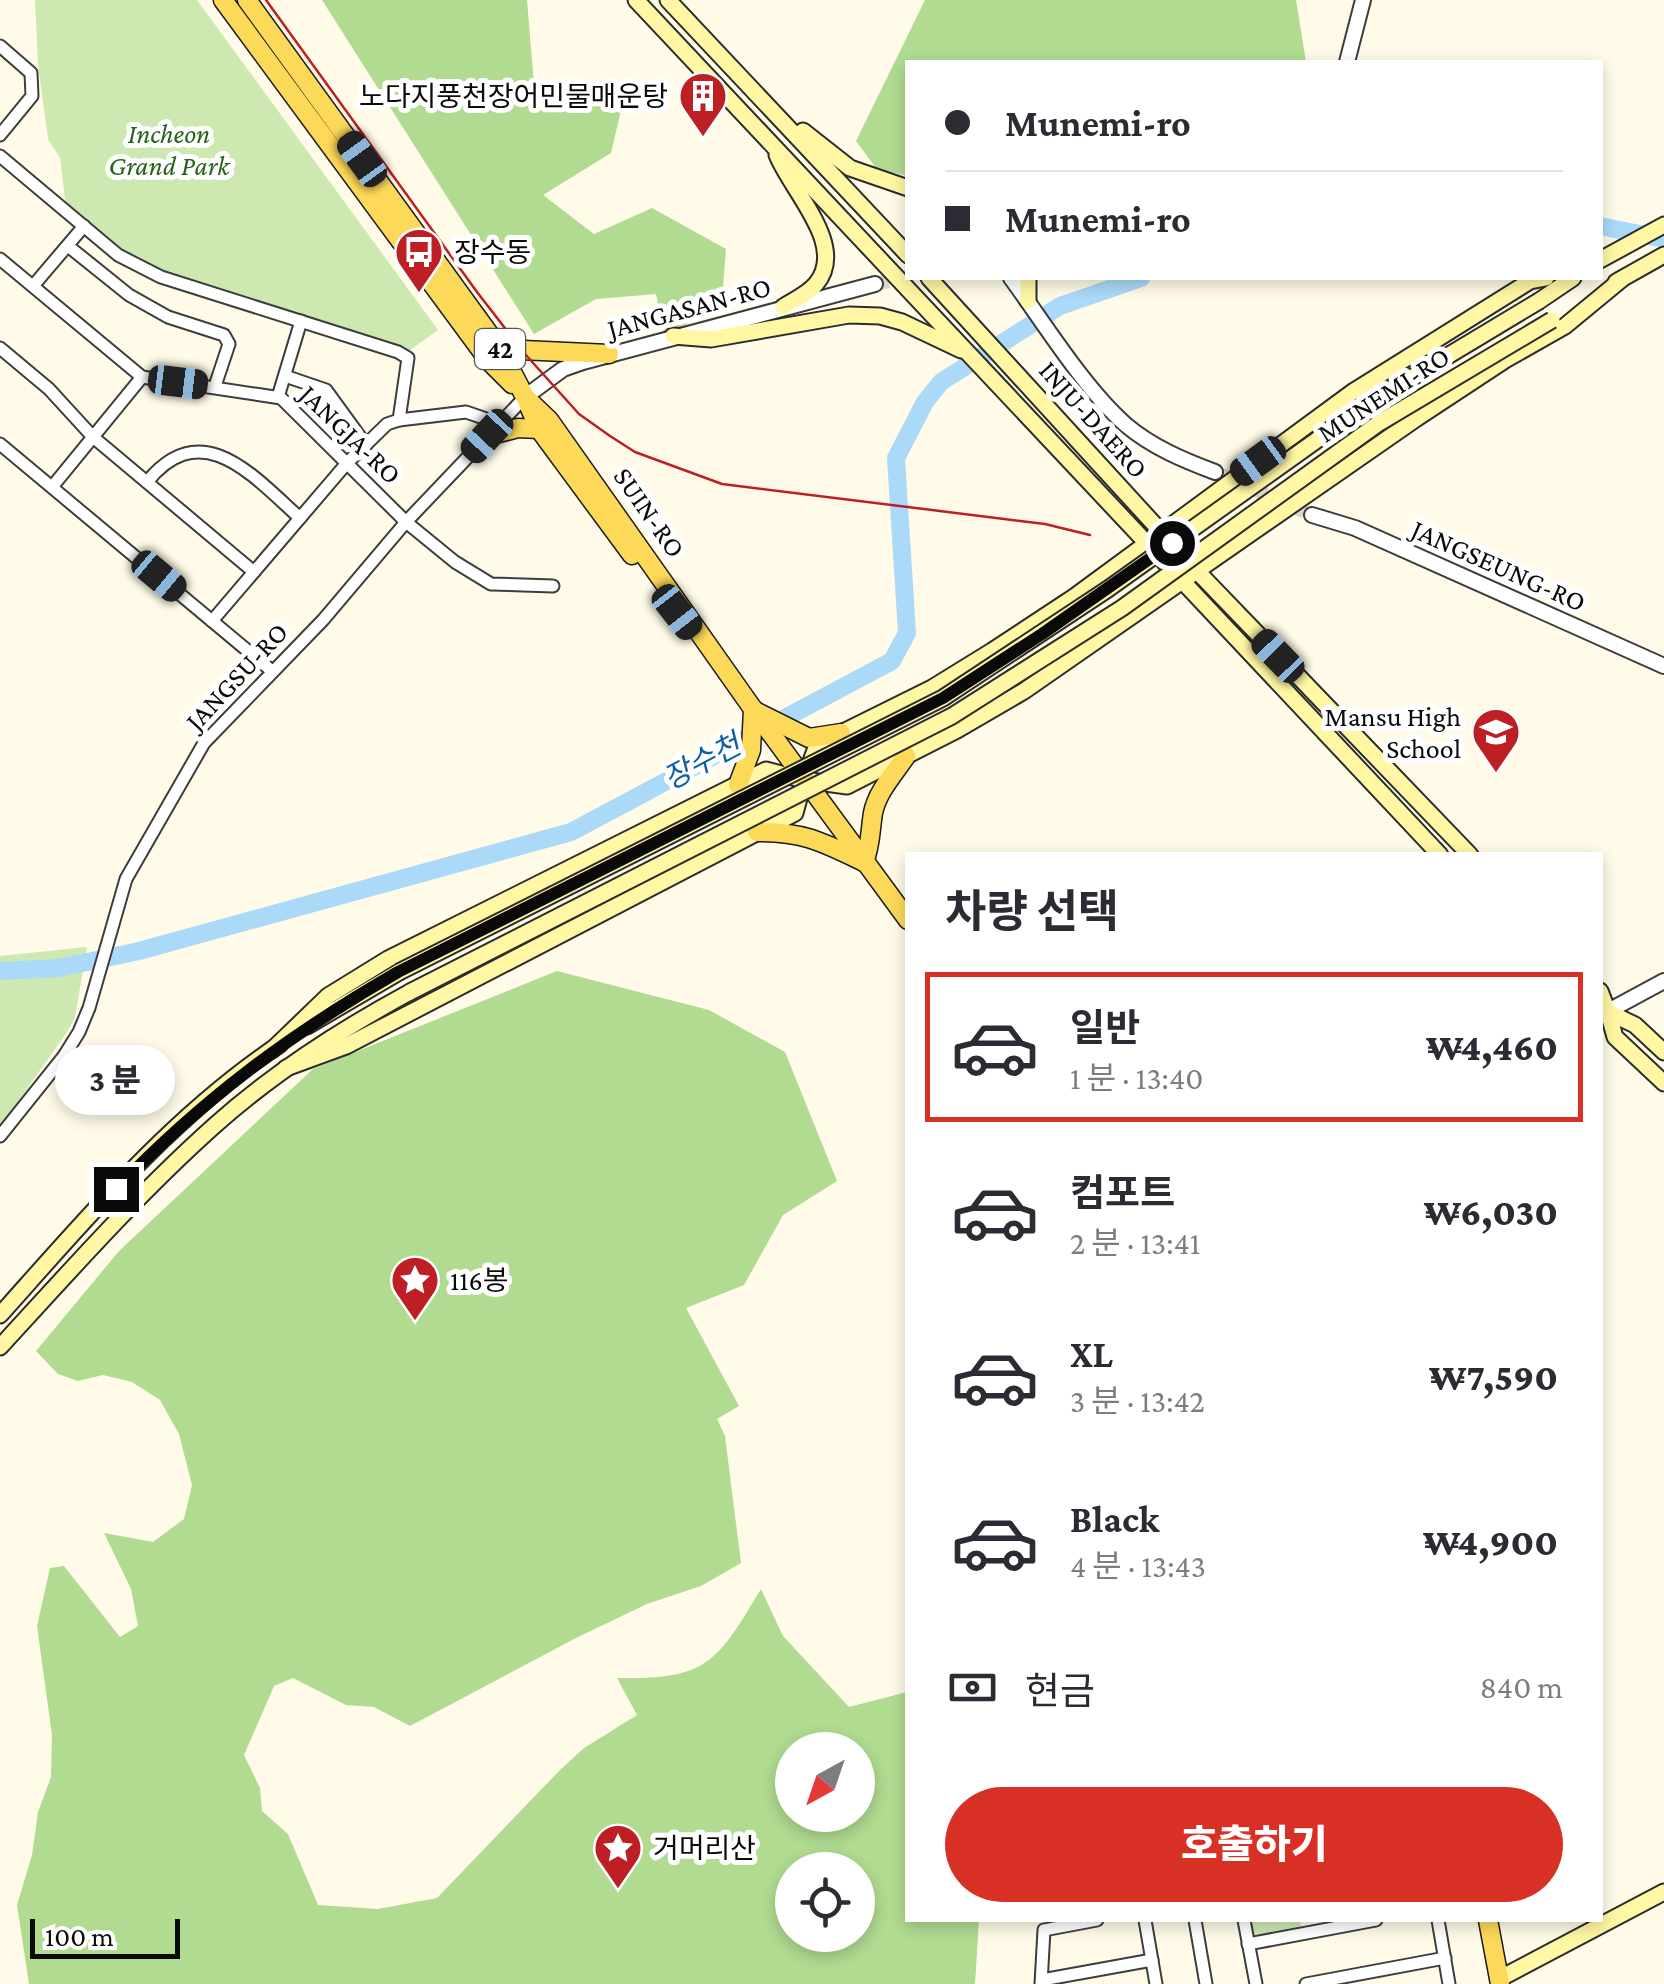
<!DOCTYPE html>
<html lang="ko">
<meta charset="utf-8">
<style>
:root{--surface:#fff;--page:#f2f2f3;--text:#2b2b33;--muted:#7c7c81;--line:#e1e1e2;--accent:#d93025}
body{margin:0;font-family:"Crimson Pro","Noto Sans KR",serif;background:var(--page);color:var(--text);height:100vh;display:flex;flex-direction:column;font-size:38px;white-space:nowrap}
*{box-sizing:border-box;margin:0}
p{font-size:32px;color:var(--muted)}
.icon{flex:none;width:55px;height:55px;fill:none;stroke:currentColor;stroke-width:2;stroke-linecap:round;stroke-linejoin:round}
.map{position:relative;flex:1;overflow:hidden}
.details{position:absolute;left:905px;top:852px;width:698px;height:1070px;display:flex;flex-direction:column;background:var(--surface);border-radius:0px;box-shadow:0 5px 15px #0003}
.details>*{flex:none}
.hud{position:absolute;left:905px;top:60px;width:698px;height:220px;border-radius:0px;box-shadow:0 5px 15px #0003;display:grid;align-content:center;height:220px;padding:0 40px;background:var(--surface)}
.needle{width:65px;rotate:220deg}
.tools{position:absolute;left:775px;top:1732px;display:grid;gap:20px}
.tools a{display:grid;place-items:center;width:100px;height:100px;border-radius:50%;background:var(--surface);box-shadow:0 5px 15px #0003;font-size:50px}
.scale{position:absolute;left:30px;bottom:25px;width:150px;box-sizing:border-box;padding-left:10px;border:5px solid #0a0a0a;border-top:0;font-size:28px;line-height:35px;white-space:nowrap;color:#0a0a0a;-webkit-text-stroke:8px #fff;paint-order:stroke}
.end{position:absolute;width:45px;height:45px;margin:-22px;border:12px solid #0a0a0a;background:#fff;box-shadow:0 0 0 5px #fff}
.from{border-radius:50%}
.bubble{position:absolute;height:70px;border-radius:35px;background:var(--surface);box-shadow:0 5px 15px #0003;font-size:32px;font-weight:800;line-height:70px;text-align:center}
.car{position:absolute;width:30px;height:60px;margin:-30px -15px;border-radius:12px;box-shadow:0 0 8px 2px #0007;background:linear-gradient(#222 24%,#8ab4d8 0 40%,#222 0 76%,#8ab4d8 0 86%,#222 0)}
.hud b{display:flex;align-items:center;gap:35px;height:95px;font-size:38px}
.hud b+b{border-top:2px solid var(--line)}
.hud i{width:25px;height:25px;background:var(--text)}
ul{padding:0;list-style:none}
li{display:flex;align-items:center;gap:30px;height:150px;margin:0 20px 15px;padding:0 20px;border:5px solid transparent;border-radius:0px}
li div{flex:1}
li b{display:block;font-size:38px}
li em{font-style:normal;font-weight:800}
li.active{border-color:var(--accent)}
li>.icon{width:90px;height:90px;stroke-width:1.5}
h2{padding:0 40px;font-size:45px;line-height:120px}
.pay{display:flex;align-items:center;gap:25px;height:110px;padding:0 40px;font-size:38px}
.pay p{margin-inline-start:auto}
.action{display:flex;gap:20px;margin-top:auto;padding:20px 40px}
.action a{flex:1;height:115px;border-radius:60px;background:var(--accent);color:#fff;font-size:40px;font-weight:800;line-height:115px;text-align:center}
.map>svg:first-child{display:block}
.green{fill:#cde9b1}
.forest{fill:#b0db90;fill-rule:evenodd}
.lines{fill:none;stroke-linecap:round;stroke-linejoin:round}
.river{stroke:#abd9f8;stroke-width:18}
.tertiary-tunnel{stroke:#dad7c7;stroke-width:14;stroke-dasharray:14 7;stroke-linecap:butt}
.minor-casing{stroke:#3d3d3d;stroke-width:15}
.tertiary-casing{stroke:#3d3d3d;stroke-width:18}
.secondary-casing{stroke:#2c2c2c;stroke-width:19}
.primary-casing{stroke:#1b1b1b;stroke-width:21}
.minor{stroke:#fff;stroke-width:11}
.tertiary{stroke:#fff;stroke-width:14}
.secondary{stroke:#fff7a3;stroke-width:15}
.primary{stroke:#fdd959;stroke-width:18}
.tram{stroke:#bd1f24;stroke-width:2.5}
.secondary-bridge-casing{stroke:#2c2c2c;stroke-width:19;stroke-linecap:butt}
.secondary-bridge{stroke:#fff7a3;stroke-width:15}
.route{stroke:#0a0a0a;stroke-width:12}
.labels{text-anchor:middle;stroke-width:10;stroke-linejoin:round;paint-order:stroke}
.shield{fill:#fff;stroke:#545454;stroke-width:2.5}
.shield-label{font-size:25px;font-weight:bold;fill:#0a0a0a}
.poi-label{font-size:28px;fill:#0a0a0a;stroke:#fff;text-anchor:start}
.park-label{font-size:28px;font-style:italic;fill:#28631a;stroke:#fff}
.street-label{font-size:28px;fill:#0a0a0a;stroke:#fff}
.water-label{font-size:30px;font-style:italic;fill:#115e9e;stroke:#fff}
</style>
<div class="map">
<svg width="1664" height="1984" viewBox="0 0 1664 1984">
<rect width="100%" height="100%" fill="#fffbe8"/>
<g class="green">
<polygon points="35,0 197,0 438,330 409,351 168,275 121,251 66,207 60,158 48,139 38,64"/>
<polygon points="87,947 75,1017 67,1032 0,1127 0,956"/>
<polygon points="1244,1920 1300,1920 1302,1934 1248,1944"/>
</g>
<g class="forest">
<polygon points="322,0 527,0 534,85 626,89 611,153 543,195 594,234 652,208 726,249 722,300 665,339 656,294 596,299 534,334"/>
<polygon points="925,0 1296,0 1306,62 908,62 907,176 876,168 856,141"/>
<path d="M557,971L709,1010L785,1052L837,1181L783,1215L744,1285L686,1308L739,1406L717,1419L725,1436L741,1563L701,1586L647,1604L576,1638L410,1726L374,1707L346,1705L293,1678L274,1686L244,1755L260,1788L262,1811L288,1834L318,1905L378,1909L437,1898L560,1770L584,1748L637,1715L617,1678C708,1680 717,1662 761,1589L783,1636L849,1707L907,1692L908,1920H979L975,1984H29L17,1905L32,1855L38,1812L51,1777L52,1735L37,1626L50,1568L64,1566L120,1637L138,1626L131,1589L104,1533L153,1542L184,1519L192,1485L179,1434L160,1400L132,1382L103,1375L78,1381L58,1374L36,1351L119,1251L313,1069ZM792,1750H858V1815H792ZM792,1870H858V1935H792Z"/>
</g>
<g class="lines">
<g class="river">
<polyline points="1600,226 1664,239"/>
<polyline points="0,971 59,968 139,951 571,832 892,661 907,633 896,458 925,402 941,382 1060,306 1141,278"/>
</g>
<g class="tertiary-tunnel">
<polyline points="875,284 908,277"/>
<polyline points="1215,472 1312,515"/>
</g>
<g class="minor-casing">
<g id="minor">
<polyline points="0,46 31,73 32,96 0,135"/>
<polyline points="0,156 118,255 161,277 398,352 408,358 399,420 387,424 347,463 212,621"/>
<polyline points="68,246 129,295 168,317 224,335 229,344 215,386"/>
<polyline points="0,259 142,377 281,398 406,522 455,562 491,584 553,586"/>
<polyline points="33,286 84,226"/>
<polyline points="0,348 49,389 93,437 254,572"/>
<polyline points="285,376 326,390 366,445"/>
<polyline points="278,397 301,321"/>
<polyline points="399,420 466,412 498,423"/>
<polyline points="0,444 272,671"/>
<path d="M147,482C202,414 254,477 300,518"/>
<polyline points="52,487 142,377"/>
<polyline points="0,1136 64,1056 79,1032 89,1008 126,879 204,743 323,620 406,522 525,397"/>
<polyline points="1145,1920 1156,1984"/>
<polyline points="1195,1920 1206,1984"/>
<polyline points="1244,1920 1256,1984"/>
<polyline points="1438,1920 1449,1984"/>
<polyline points="1248,1944 1376,1920"/>
<polyline points="1042,1980 1152,1960"/>
<polyline points="1041,1984 1044,1930 1097,1920"/>
<polyline points="1306,1984 1445,1958"/>
</g>
</g>
<g class="tertiary-casing">
<g id="tertiary">
<polyline points="1347,62 1363,0"/>
<path d="M1011,278C1044,323 1084,388 1126,425C1152,447 1183,460 1215,472"/>
<polyline points="525,397 563,369 583,362 875,284"/>
<polyline points="1312,515 1355,528 1664,666"/>
<polyline points="1601,1015 1664,981"/>
</g>
</g>
<g class="secondary-casing">
<g id="secondary">
<polyline points="636,0 1440,855"/>
<polyline points="668,0 908,255"/>
<polyline points="803,131 850,168 908,188"/>
<path d="M777,155C792,192 848,246 816,284C808,294 794,300 783,307"/>
<polyline points="1600,260 1664,225"/>
<polyline points="929,278 1196,570 1470,855"/>
<polyline points="1616,282 1664,255"/>
<polyline points="1028,301 1028,278"/>
<polyline points="1539,301 1573,278"/>
<polyline points="673,336 711,339 849,315 880,316 902,322 961,350"/>
<polyline points="1600,991 1608,1012 1635,1025 1664,1052"/>
<polyline points="1600,1009 1608,1012 1615,1037 1664,1083"/>
<polyline points="307,1026 399,972"/>
<polyline points="272,1050 328,996 388,959 766,770 804,780 817,745 932,688 992,651 1074,597 1354,391 1530,281 1546,278"/>
<polyline points="286,1068 346,1046 795,813 804,780 847,786 957,730 1024,691 1417,418 1505,360 1565,326 1622,279"/>
<path d="M0,1315C85,1220 172,1116 280,1044"/>
<path d="M0,1347C69,1272 137,1195 214,1126C273,1073 340,1030 410,992"/>
<polyline points="1499,1979 1664,1892"/>
</g>
</g>
<g class="primary-casing">
<g id="primary">
<polyline points="223,0 489,361 512,384"/>
<polyline points="247,0 500,349 525,397 549,420 753,709 908,920"/>
<polyline points="500,349 609,354"/>
<polyline points="528,404 539,429 632,555"/>
<polyline points="487,436 518,428 539,429"/>
<polyline points="757,712 809,738 841,733"/>
<polyline points="738,785 751,750 753,709"/>
<path d="M757,832C805,832 822,842 864,862C871,845 870,831 873,813C877,792 894,774 906,756"/>
<polyline points="1488,1920 1500,1984"/>
</g>
</g>
<use href="#minor" class="minor"/>
<use href="#tertiary" class="tertiary"/>
<use href="#secondary" class="secondary"/>
<use href="#primary" class="primary"/>
<polyline class="tram" points="266,0 477,292 525,354 579,414 610,436 635,452 722,484 1045,524 1090,535"/>
<g class="secondary-bridge-casing">
<g id="secondary-bridge">
<polyline points="399,972 943,698 1108,589 1366,405 1539,301"/>
<polyline points="410,992 952,716 1122,608 1379,423 1552,320"/>
</g>
</g>
<use href="#secondary-bridge" class="secondary-bridge"/>
</g>
<g class="lines">
<path class="route" d="M116,1189C204,1098 289,1035 398,972L943,698L1042,634L1172,543"/>
</g>
<defs>
<g id="building-pin" transform="scale(2.5)"><path d="M0 17L-7.5 6A9.5 9.5 0 1 1 7.5 6Z" fill="#bd1f24" stroke="#fff"/><path d="M-4-6H4V6H1V3H-1V6H-4ZM-2.5-4.3h1.7v1.8h-1.7ZM.8-4.3h1.7v1.8H.8ZM-2.5-1h1.7V.8h-1.7ZM.8-1h1.7V.8H.8Z" fill="#fff"/></g>
<g id="bus-pin" transform="scale(2.5)"><path d="M0 17L-7.5 6A9.5 9.5 0 1 1 7.5 6Z" fill="#bd1f24" stroke="#fff"/><path d="M-5-6H5V4H4V6H2V4H-2V6H-4V4H-5ZM-3.5-4V0h7V-4ZM-3.5 1.2v1.5H-2V1.2ZM2 1.2v1.5H3.5V1.2Z" fill="#fff"/></g>
<g id="school-pin" transform="scale(2.5)"><path d="M0 17L-7.5 6A9.5 9.5 0 1 1 7.5 6Z" fill="#bd1f24" stroke="#fff"/><path d="M0-5L7-2L0 1L-7-2ZM-4 1L0 2.5L4 1V4Q0 6-4 4Z" fill="#fff"/></g>
<g id="sight-pin" transform="scale(2.5)"><path d="M0 17L-7.5 6A9.5 9.5 0 1 1 7.5 6Z" fill="#bd1f24" stroke="#fff"/><path d="M0-6L1.8-2.2L6-1.7L2.9 1.2L3.7 5.4L0 3.3L-3.7 5.4L-2.9 1.2L-6-1.7L-1.8-2.2Z" fill="#fff"/></g>
</defs>
<g fill-rule="evenodd">
<use href="#building-pin" x="703" y="96"/>
<use href="#bus-pin" x="419" y="252"/>
<use href="#school-pin" x="1496" y="732"/>
<use href="#sight-pin" x="415" y="1280"/>
<use href="#sight-pin" x="618" y="1848"/>
</g>
<g class="labels">
<rect class="shield" x="475" y="329" width="50" height="40" rx="8"/>
<g class="shield-label">
<text x="500" y="358">42</text>
</g>
<g class="poi-label">
<text x="668" y="106" text-anchor="end">노다지풍천장어민물매운탕</text>
<text x="454" y="262">장수동</text>
<text x="1461" y="726" text-anchor="end">Mansu High<tspan x="1461" dy="32">School</tspan></text>
<text x="450" y="1290">116봉</text>
<text x="653" y="1858">거머리산</text>
</g>
<g class="park-label">
<text x="169" y="143">Incheon<tspan x="169" dy="32">Grand Park</tspan></text>
</g>
<g class="street-label">
<text transform="translate(689 307) rotate(-15)" y="10">JANGASAN-RO</text>
<text transform="translate(1383 394) rotate(-33)" y="10">MUNEMI-RO</text>
<text transform="translate(1094 419) rotate(48)" y="10">INJU-DAERO</text>
<text transform="translate(351 434) rotate(44)" y="10">JANGJA-RO</text>
<text transform="translate(650 512) rotate(55)" y="10">SUIN-RO</text>
<text transform="translate(1499 565) rotate(24)" y="10">JANGSEUNG-RO</text>
<text transform="translate(236 676) rotate(-47)" y="10">JANGSU-RO</text>
</g>
<g class="water-label">
<text transform="translate(702 762) rotate(-28)" y="10">장수천</text>
</g>
</g>
</svg>
<div class="tools">
<a><svg class="needle" viewBox="-14 -14 28 28"><path d="M0-13l5 13h-10z" fill="#e53935"/><path d="M0 13l5-13h-10z" fill="#7c7c81"/></svg></a>
<a><svg class="icon" aria-label="locate" viewBox="0 0 24 24"><circle cx="12" cy="12" r="6"/><path d="M12 2v4M12 18v4M2 12h4M18 12h4"/></svg></a>
</div>
<div class="scale">100 m</div>
<i class="end from" style="left:1172px;top:543px"></i>
<i class="end" style="left:116px;top:1189px"></i>
<div class="bubble" style="left:55px;top:1045px;width:120px">3 분</div>
<i class="car" style="left:362px;top:159px;rotate:324deg"></i>
<i class="car" style="left:178px;top:382px;rotate:97deg"></i>
<i class="car" style="left:487px;top:436px;rotate:223deg"></i>
<i class="car" style="left:1258px;top:461px;rotate:234deg"></i>
<i class="car" style="left:159px;top:576px;rotate:130deg"></i>
<i class="car" style="left:677px;top:612px;rotate:142deg"></i>
<i class="car" style="left:1278px;top:656px;rotate:316deg"></i>
<div class="hud">
<b><i class="from"></i>Munemi-ro</b>
<b><i></i>Munemi-ro</b>
</div>
<section class="details">
<h2>차량 선택</h2>
<ul>
<li class="active"><svg class="icon" aria-label="car" viewBox="0 0 24 24"><path d="M5 17H2v-5l4-1 3-4h7l3 4 3 1v5h-3M9 17h6M6 11h13"/><circle cx="7" cy="17" r="2"/><circle cx="17" cy="17" r="2"/></svg><div><b>일반</b><p>1 분 · 13:40</p></div><em>₩4,460</em></li>
<li><svg class="icon" aria-label="car" viewBox="0 0 24 24"><path d="M5 17H2v-5l4-1 3-4h7l3 4 3 1v5h-3M9 17h6M6 11h13"/><circle cx="7" cy="17" r="2"/><circle cx="17" cy="17" r="2"/></svg><div><b>컴포트</b><p>2 분 · 13:41</p></div><em>₩6,030</em></li>
<li><svg class="icon" aria-label="car" viewBox="0 0 24 24"><path d="M5 17H2v-5l4-1 3-4h7l3 4 3 1v5h-3M9 17h6M6 11h13"/><circle cx="7" cy="17" r="2"/><circle cx="17" cy="17" r="2"/></svg><div><b>XL</b><p>3 분 · 13:42</p></div><em>₩7,590</em></li>
<li><svg class="icon" aria-label="car" viewBox="0 0 24 24"><path d="M5 17H2v-5l4-1 3-4h7l3 4 3 1v5h-3M9 17h6M6 11h13"/><circle cx="7" cy="17" r="2"/><circle cx="17" cy="17" r="2"/></svg><div><b>Black</b><p>4 분 · 13:43</p></div><em>₩4,900</em></li>
</ul>
<div class="pay"><svg class="icon" aria-label="cash" viewBox="0 0 24 24"><path d="M3 7h18v10H3z"/><circle cx="12" cy="12" r="2"/></svg>현금<p>840 m</p></div>
<div class="action"><a>호출하기</a></div>
</section>
</div>
